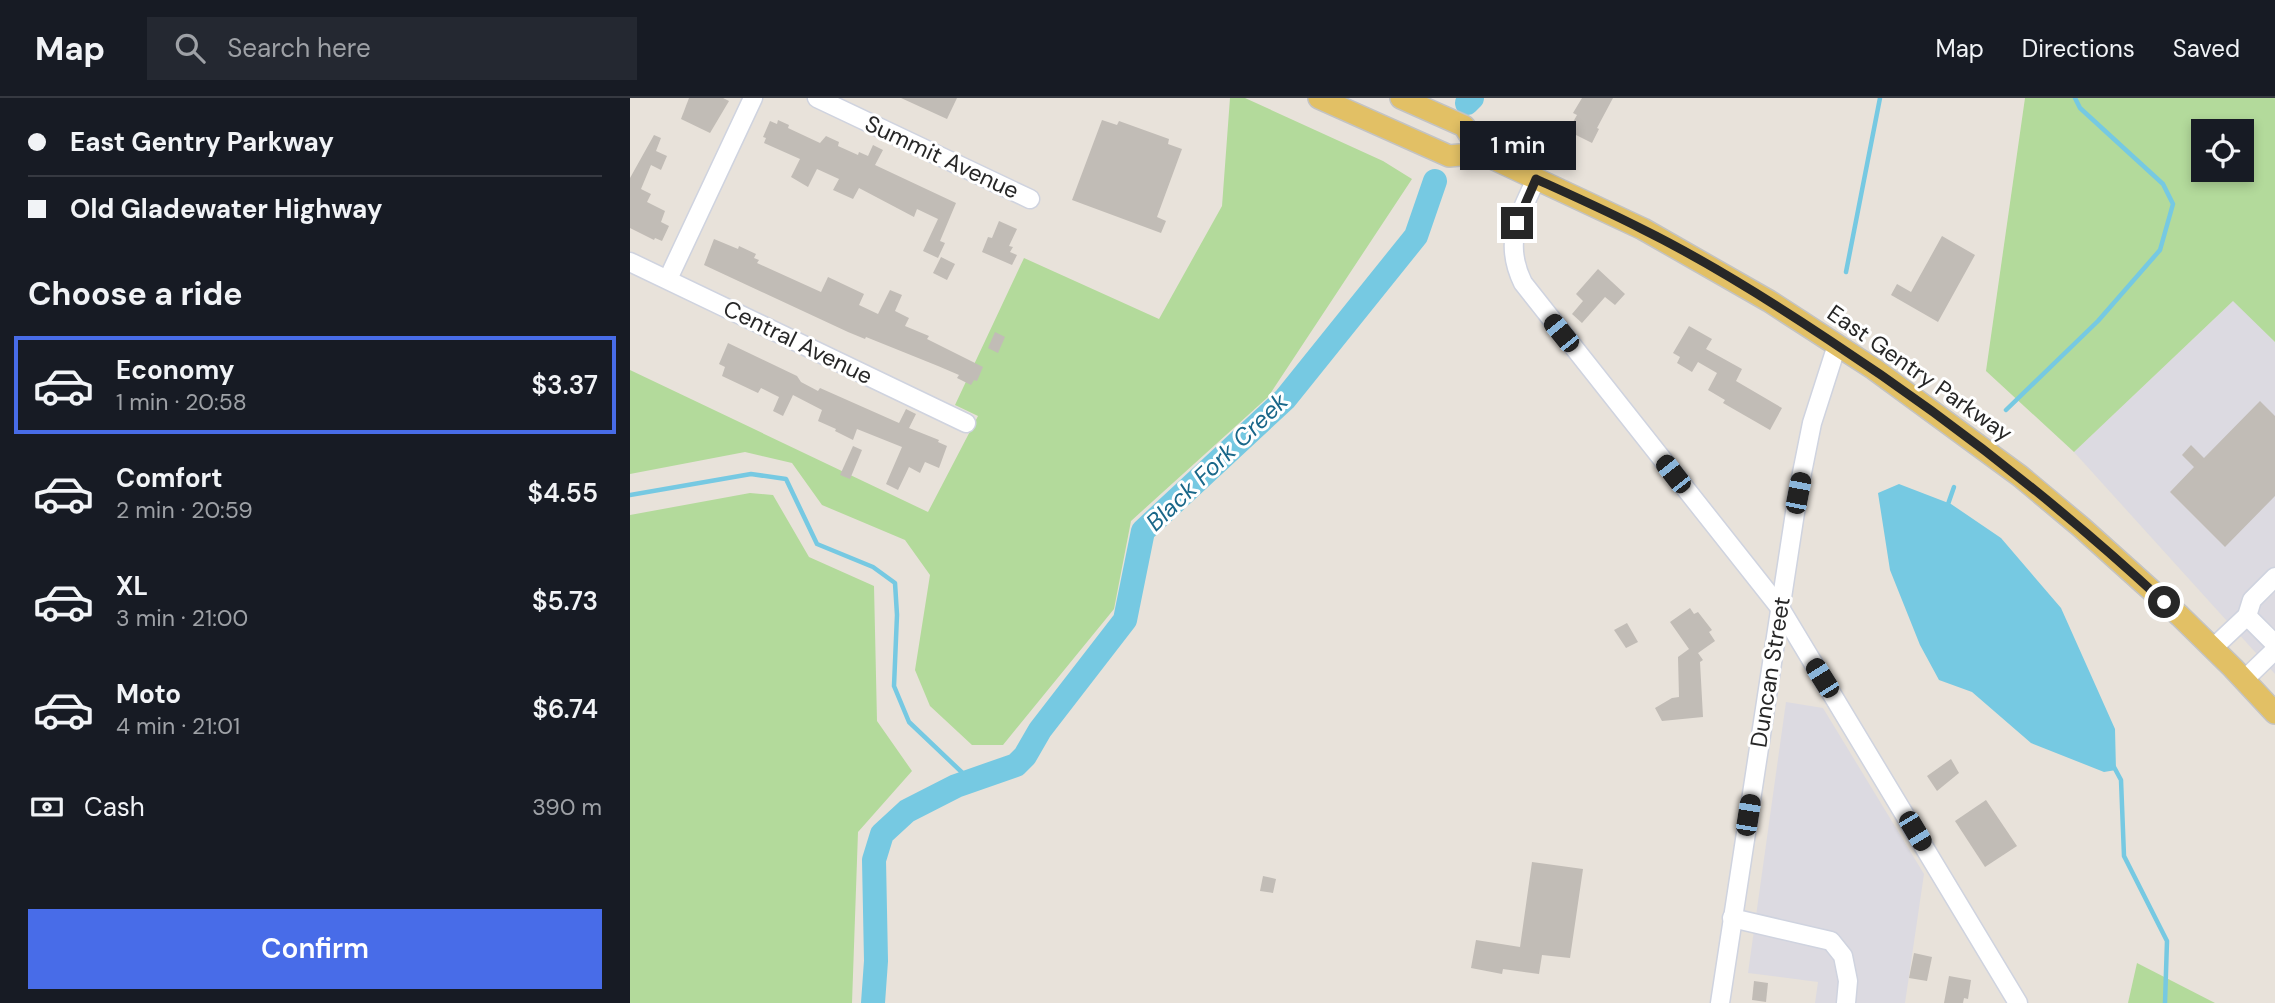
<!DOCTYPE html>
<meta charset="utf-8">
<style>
:root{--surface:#171b24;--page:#242831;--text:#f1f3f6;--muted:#9ea1a6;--line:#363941;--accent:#486ce8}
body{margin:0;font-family:"DM Sans",sans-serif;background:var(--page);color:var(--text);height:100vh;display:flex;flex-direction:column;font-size:26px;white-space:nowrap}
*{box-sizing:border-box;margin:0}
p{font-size:23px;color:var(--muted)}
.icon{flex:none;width:38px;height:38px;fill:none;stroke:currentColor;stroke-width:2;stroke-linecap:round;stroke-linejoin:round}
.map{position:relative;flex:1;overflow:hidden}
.sheet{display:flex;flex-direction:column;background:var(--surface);width:630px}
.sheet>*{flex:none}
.guide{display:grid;align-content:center;height:154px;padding:0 28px;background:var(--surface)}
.tools{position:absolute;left:1561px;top:21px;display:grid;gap:14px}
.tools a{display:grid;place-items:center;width:63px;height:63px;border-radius:0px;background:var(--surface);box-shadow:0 4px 10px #0003;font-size:35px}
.end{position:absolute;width:32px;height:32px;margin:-16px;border:9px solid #272727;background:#fff;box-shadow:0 0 0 4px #fff}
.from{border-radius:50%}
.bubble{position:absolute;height:49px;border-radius:0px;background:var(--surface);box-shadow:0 4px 10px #0003;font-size:23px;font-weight:600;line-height:49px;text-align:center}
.car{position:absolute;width:21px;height:42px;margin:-21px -10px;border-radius:9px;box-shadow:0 0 5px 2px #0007;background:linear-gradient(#222 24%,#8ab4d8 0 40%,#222 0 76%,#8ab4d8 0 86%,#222 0)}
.guide b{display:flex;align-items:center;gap:24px;height:66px;font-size:26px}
.guide b+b{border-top:2px solid var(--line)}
.guide i{width:18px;height:18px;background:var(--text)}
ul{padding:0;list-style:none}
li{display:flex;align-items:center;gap:21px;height:98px;margin:0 14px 10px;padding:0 14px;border:4px solid transparent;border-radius:0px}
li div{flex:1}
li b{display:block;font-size:26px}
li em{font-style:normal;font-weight:600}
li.current{border-color:var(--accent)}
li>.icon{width:63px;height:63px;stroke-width:1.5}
h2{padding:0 28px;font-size:32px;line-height:84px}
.pay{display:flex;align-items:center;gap:18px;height:77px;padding:0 28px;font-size:26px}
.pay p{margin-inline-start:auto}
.button{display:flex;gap:14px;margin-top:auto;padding:14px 28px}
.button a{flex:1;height:80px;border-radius:0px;background:var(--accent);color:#fff;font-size:28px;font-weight:600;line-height:80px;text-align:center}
header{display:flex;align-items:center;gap:42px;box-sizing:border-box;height:98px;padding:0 35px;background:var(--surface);border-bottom:2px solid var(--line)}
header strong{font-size:33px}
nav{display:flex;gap:38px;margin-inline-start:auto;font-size:24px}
.search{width:490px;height:63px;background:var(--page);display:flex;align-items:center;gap:18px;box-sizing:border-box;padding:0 24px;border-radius:0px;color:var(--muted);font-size:26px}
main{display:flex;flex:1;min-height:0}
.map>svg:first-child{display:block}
.industrial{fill:#dcdae1}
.green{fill:#b3da9b;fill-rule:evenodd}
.water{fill:#76c9e2}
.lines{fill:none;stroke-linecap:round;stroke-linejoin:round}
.stream{stroke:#76c9e2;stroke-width:4.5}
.river{stroke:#76c9e2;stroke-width:24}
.building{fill:#c1bcb6}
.minor-casing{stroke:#cfd3df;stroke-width:21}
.major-casing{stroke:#c3c3c3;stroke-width:24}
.minor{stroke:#fff;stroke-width:18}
.major{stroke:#e2c065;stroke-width:21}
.route{stroke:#272727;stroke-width:9}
.labels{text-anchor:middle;stroke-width:6;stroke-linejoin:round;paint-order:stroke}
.street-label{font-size:23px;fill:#272727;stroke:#fff}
.water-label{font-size:24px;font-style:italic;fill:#196789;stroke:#fff}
</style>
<header>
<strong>Map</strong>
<div class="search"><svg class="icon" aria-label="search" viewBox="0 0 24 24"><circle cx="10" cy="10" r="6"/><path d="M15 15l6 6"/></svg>Search here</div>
<nav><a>Map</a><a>Directions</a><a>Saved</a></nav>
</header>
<main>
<section class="sheet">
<div class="guide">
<b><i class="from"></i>East Gentry Parkway</b>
<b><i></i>Old Gladewater Highway</b>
</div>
<h2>Choose a ride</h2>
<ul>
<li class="current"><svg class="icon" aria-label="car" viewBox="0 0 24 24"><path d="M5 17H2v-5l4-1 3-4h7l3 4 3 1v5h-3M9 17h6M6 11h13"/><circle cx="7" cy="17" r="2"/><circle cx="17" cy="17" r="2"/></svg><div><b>Economy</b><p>1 min · 20:58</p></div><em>$3.37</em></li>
<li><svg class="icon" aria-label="car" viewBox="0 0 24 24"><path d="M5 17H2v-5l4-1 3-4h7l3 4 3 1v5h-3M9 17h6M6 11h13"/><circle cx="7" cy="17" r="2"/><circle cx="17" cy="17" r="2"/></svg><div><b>Comfort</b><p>2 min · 20:59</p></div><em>$4.55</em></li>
<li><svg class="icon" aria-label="car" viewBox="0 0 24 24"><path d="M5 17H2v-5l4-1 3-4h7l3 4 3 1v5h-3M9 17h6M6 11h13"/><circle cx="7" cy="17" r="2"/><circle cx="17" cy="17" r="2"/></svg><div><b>XL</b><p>3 min · 21:00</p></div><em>$5.73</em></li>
<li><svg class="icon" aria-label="car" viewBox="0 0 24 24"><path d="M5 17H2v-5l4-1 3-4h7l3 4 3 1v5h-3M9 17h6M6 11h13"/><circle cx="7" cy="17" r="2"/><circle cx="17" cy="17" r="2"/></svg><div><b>Moto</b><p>4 min · 21:01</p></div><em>$6.74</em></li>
</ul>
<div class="pay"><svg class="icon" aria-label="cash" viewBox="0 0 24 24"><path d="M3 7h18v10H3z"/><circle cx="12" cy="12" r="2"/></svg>Cash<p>390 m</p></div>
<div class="button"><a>Confirm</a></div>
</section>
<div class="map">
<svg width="1645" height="905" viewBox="0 0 1645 905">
<rect width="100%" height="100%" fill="#e8e2da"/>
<g class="industrial">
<polygon points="1604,202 1645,244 1645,576 1444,354"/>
<polygon points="1156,604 1193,610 1294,776 1275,905 1185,905 1188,884 1118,875"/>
</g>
<g class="green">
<polygon points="600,0 615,0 753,63 782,81 638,299 501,423 484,511 373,647 342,647 300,608 285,572 300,477 275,442 192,407 162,365 115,354 0,376 0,272 298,414 348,318 325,307 394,160 529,221 592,108"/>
<path d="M1395,0H1645V244L1603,203L1444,354L1356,273ZM1573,33H1612V72H1573Z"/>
<polygon points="120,395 143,397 179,459 244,488 247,623 282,673 228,734 222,905 0,905 0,417"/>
<polygon points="1507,865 1585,905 1498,905"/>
</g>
<polygon class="water" points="1269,386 1321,406 1371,440 1431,510 1485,631 1486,672 1474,674 1401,645 1342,594 1309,582 1290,547 1260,472 1248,395"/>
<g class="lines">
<g class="stream">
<polyline points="1216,174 1250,0"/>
<polyline points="1376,312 1468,223 1530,152 1543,106 1533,86 1450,10 1445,0"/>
<polyline points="0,397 121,376 156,381 187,446 243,469 265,485 267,517 264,588 279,624 341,683"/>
<polyline points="1317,409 1324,389"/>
<polyline points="1484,669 1491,682 1494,758 1537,843 1535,905"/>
</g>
<g class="river">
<polyline points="837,5 842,0"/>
<polyline points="243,905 246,863 244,762 252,736 277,713 326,688 386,667 395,658 410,632 495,522 513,433 655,301 786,138 805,83"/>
</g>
</g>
<g class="building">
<polygon points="59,0 93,0 99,3 80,35 51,21"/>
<polygon points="271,0 327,0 317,21"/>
<polygon points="952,0 983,0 967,30 969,31 962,45 938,33 947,17 943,15"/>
<polygon points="148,22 159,27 158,30 190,45 196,38 209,44 208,48 228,57 229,54 238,58 243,47 253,52 245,67 326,105 310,143 315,145 308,160 293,153 308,121 287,111 284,119 229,90 223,101 203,92 209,81 187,71 178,89 161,79 170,61 134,45 136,40 133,39 140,23 147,26"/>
<polygon points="472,22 487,27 489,23 539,41 538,46 552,51 527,119 536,123 531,135 442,102"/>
<polygon points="24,37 31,40 26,53 37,58 31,72 21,67 11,91 21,96 17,104 35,113 31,124 39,128 32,143 25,140 24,142 0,130 0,80"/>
<polygon points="369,123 387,131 379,148 383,149 380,154 387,157 382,167 352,154 358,139 362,140"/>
<polygon points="1312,138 1345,157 1308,224 1261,197 1267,186 1281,194"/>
<polygon points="84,141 108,151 109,148 126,156 124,160 129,162 127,165 191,194 198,179 234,196 229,207 248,216 260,192 272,197 265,213 279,220 275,228 299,238 297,241 353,269 347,283 344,282 341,287 327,280 329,277 308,268 236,239 235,241 218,234 74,167"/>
<polygon points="311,159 325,166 317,182 303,175"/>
<polygon points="968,171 995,196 985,207 975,199 952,225 942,216 953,203 946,196"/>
<polygon points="1059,228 1082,241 1076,251 1112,271 1106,283 1152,310 1140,332 1093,305 1095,302 1078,292 1087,275 1068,264 1062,274 1047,265 1050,259 1043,255"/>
<polygon points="365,234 375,239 368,255 358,250"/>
<polygon points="98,245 167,278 171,284 188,293 190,290 269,325 276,311 286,316 279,330 309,342 308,344 317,348 309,370 295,364 290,375 279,369 268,392 256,386 272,349 227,331 223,342 205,333 206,331 188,323 192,312 163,297 153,318 143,313 149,299 131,290 128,295 92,278 95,269 89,266"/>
<polygon points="1630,303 1645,318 1645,398 1595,449 1540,394 1564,369 1552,357 1561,347 1574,360"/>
<polygon points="223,348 232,352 220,381 210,377"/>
<polygon points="1060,510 1064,516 1068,514 1082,532 1079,534 1085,543 1068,555 1073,562 1070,564 1073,619 1032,623 1025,610 1042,600 1049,599 1048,559 1059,551 1040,524"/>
<polygon points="997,525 1008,544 996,550 984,532"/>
<polygon points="1321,661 1329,675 1307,693 1297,678"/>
<polygon points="1356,702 1387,748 1355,769 1325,723"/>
<polygon points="902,764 953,771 940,860 912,857 909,876 873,871 872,876 841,870 846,842 890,849"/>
<polygon points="633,778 646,781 643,795 630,793"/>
<polygon points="1284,855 1302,859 1297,883 1279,880"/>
<polygon points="1319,878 1341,882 1338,901 1334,900 1333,905 1314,905"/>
<polygon points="1124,883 1138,885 1136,904 1122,902"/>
</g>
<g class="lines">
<g class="minor-casing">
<g id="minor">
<polyline points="187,0 400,101"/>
<path d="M906,81C889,119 873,144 893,185L1150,510L1388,905"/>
<polyline points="0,164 336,325"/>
<polyline points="38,181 123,0"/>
<polyline points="1617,518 1645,546"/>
<polyline points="1583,550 1617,518 1622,502 1645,479"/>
<polyline points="1614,582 1645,552"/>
<polyline points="1102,820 1201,843 1213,858 1218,883 1216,905"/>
<polyline points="1090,905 1168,395 1182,325 1207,247"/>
</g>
</g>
<g class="major-casing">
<g id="major">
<polyline points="689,0 819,58 851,55 1013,131 1139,203 1244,271 1390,378 1451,429 1550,518 1603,570 1645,615"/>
<polyline points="771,0 834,28 851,55"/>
</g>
</g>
<use href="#minor" class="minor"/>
<use href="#major" class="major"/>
</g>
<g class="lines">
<path class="route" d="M887,125L906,81C941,97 977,113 1012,131C1077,163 1139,202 1199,242C1320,321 1428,406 1534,504"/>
</g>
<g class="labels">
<g class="street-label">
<text transform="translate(312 59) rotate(25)" y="8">Summit Avenue</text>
<text transform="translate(168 244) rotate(26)" y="8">Central Avenue</text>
<text transform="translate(1290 275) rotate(35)" y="8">East Gentry Parkway</text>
<text transform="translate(1140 574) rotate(-81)" y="8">Duncan Street</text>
</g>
<g class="water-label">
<text transform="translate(587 364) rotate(-44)" y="8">Black Fork Creek</text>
</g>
</g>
</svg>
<div class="tools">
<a><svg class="icon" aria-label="locate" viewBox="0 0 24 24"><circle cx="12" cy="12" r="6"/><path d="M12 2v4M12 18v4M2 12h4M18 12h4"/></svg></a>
</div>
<i class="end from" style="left:1534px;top:504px"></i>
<i class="end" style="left:887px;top:125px"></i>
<div class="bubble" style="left:830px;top:23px;width:116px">1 min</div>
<i class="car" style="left:931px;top:235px;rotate:321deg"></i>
<i class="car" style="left:1043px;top:376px;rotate:322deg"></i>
<i class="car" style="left:1168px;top:395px;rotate:11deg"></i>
<i class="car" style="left:1192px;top:580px;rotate:328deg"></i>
<i class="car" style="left:1118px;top:717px;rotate:9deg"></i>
<i class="car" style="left:1285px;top:733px;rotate:149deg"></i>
</div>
</main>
